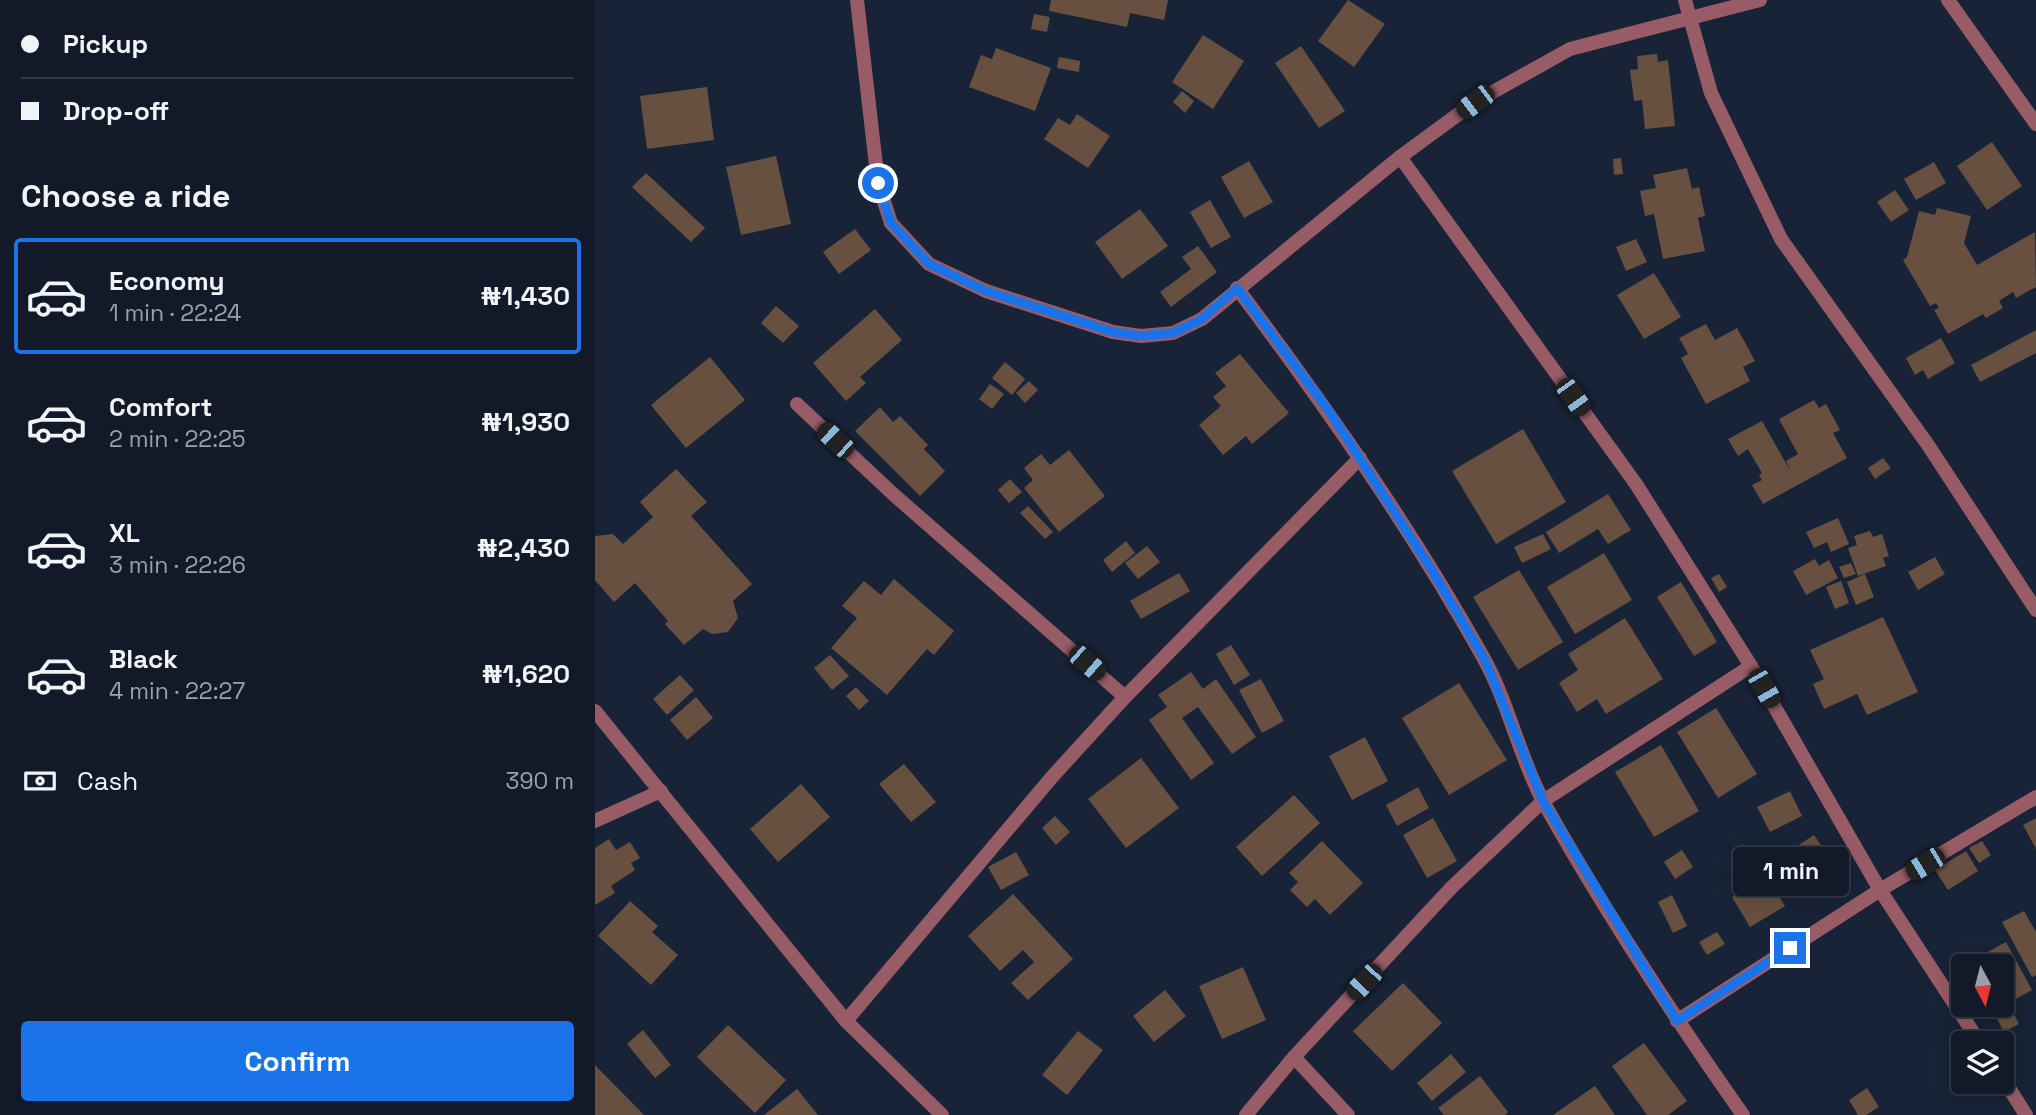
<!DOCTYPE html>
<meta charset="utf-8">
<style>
:root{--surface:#121a29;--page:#1b2331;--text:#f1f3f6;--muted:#9ca1a8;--line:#313846;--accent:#1a73e8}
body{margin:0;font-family:"Space Grotesk",sans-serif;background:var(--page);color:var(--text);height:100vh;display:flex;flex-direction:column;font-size:26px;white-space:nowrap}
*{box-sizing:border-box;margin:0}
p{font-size:23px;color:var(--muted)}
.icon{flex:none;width:38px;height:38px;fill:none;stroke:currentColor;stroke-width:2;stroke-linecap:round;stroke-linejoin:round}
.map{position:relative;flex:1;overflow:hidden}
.sheet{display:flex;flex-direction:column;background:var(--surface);width:595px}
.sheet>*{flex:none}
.top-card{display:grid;align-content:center;height:154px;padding:0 21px;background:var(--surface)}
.needle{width:46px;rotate:173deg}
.controls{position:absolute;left:1356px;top:954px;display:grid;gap:14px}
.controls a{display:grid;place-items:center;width:63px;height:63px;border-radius:7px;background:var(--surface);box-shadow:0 4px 18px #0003,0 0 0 2px var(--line);font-size:35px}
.end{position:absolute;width:32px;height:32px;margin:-16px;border:9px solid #1a73e8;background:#fff;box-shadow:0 0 0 4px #fff}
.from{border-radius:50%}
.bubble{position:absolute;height:49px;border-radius:7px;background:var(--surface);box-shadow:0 4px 18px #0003,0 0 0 2px var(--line);font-size:23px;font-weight:700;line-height:49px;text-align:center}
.car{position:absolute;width:21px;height:42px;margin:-21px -10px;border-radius:9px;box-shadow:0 0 5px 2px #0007;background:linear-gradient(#222 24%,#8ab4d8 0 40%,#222 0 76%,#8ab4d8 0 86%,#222 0)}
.top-card b{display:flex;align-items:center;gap:24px;height:66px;font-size:26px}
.top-card b+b{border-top:2px solid var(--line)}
.top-card i{width:18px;height:18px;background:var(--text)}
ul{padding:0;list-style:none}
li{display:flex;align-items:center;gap:21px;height:116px;margin:0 14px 10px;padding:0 7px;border:4px solid transparent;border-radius:7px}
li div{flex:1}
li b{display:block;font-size:26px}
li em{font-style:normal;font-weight:700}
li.current{border-color:var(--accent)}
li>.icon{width:63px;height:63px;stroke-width:1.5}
h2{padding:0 21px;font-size:32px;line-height:84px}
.pay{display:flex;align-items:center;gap:18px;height:77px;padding:0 21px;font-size:26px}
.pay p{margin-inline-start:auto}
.button{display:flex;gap:14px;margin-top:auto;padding:14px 21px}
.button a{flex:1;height:80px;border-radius:7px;background:var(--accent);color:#fff;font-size:28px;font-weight:700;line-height:80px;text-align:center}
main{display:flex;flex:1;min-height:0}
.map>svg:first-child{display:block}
.building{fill:#685040}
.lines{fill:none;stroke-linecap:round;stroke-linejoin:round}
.minor{stroke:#985c67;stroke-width:14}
.route{stroke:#1a73e8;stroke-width:9}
</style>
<main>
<section class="sheet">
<div class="top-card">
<b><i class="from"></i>Pickup</b>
<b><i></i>Drop-off</b>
</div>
<h2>Choose a ride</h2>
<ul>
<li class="current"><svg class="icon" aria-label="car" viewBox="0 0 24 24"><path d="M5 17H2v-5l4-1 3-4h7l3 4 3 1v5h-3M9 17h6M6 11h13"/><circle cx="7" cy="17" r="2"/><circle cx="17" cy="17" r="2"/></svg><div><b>Economy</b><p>1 min · 22:24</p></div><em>₦1,430</em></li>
<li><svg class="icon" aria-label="car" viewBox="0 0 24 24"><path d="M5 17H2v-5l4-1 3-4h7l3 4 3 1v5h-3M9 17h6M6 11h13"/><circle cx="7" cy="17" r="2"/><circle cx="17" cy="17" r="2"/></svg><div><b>Comfort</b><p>2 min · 22:25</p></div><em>₦1,930</em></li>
<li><svg class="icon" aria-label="car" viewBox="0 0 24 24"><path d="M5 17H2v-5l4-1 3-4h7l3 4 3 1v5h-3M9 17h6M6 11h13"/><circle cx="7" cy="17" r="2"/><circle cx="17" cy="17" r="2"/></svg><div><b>XL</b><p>3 min · 22:26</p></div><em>₦2,430</em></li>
<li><svg class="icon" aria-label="car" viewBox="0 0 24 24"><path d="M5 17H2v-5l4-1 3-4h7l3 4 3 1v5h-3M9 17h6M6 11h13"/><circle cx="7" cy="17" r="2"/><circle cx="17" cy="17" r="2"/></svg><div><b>Black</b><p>4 min · 22:27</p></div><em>₦1,620</em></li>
</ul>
<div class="pay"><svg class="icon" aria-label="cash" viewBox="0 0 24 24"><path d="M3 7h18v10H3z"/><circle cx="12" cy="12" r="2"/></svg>Cash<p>390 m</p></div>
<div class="button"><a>Confirm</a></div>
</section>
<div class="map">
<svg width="1441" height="1115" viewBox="0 0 1441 1115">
<rect width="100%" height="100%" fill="#182337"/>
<g class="building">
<polygon points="456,0 573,0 569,20 535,13 532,27 454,11"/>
<polygon points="753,0 790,24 759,67 723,41"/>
<polygon points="439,14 455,17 452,32 436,29"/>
<polygon points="608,35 649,61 618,109 577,82"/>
<polygon points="706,46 750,111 724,128 680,63"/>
<polygon points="401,48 456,68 440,111 374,87 386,55 397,59"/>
<polygon points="1062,54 1063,62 1073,60 1080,126 1050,129 1047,100 1039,101 1035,70 1043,69 1042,56"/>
<polygon points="464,57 485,61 484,72 462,68"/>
<polygon points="112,87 119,140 52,149 45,96"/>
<polygon points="587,91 599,101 590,113 578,102"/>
<polygon points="482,114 515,136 493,168 449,139 463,118 475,125"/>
<polygon points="1397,142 1427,186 1392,210 1362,166"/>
<polygon points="181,156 196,224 146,235 131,167"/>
<polygon points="1026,158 1028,174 1019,175 1018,159"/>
<polygon points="654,161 678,202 649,218 626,177"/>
<polygon points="1339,162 1351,183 1321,200 1309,179"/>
<polygon points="1092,168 1097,189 1104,187 1110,216 1103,218 1110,251 1068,259 1059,214 1050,216 1045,191 1061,188 1058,175"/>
<polygon points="51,173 110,228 96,242 37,187"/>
<polygon points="1300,190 1314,210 1296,222 1282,202"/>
<polygon points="615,200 636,237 616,248 595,212"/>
<polygon points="1342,208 1376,216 1369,243 1382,265 1440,232 1441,287 1421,298 1418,292 1404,301 1408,308 1391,318 1388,314 1353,334 1339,310 1344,308 1341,303 1335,306 1308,260 1312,257 1324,211 1340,215"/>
<polygon points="545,209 573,246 527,279 500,242"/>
<polygon points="260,229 276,250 244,274 228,252"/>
<polygon points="1041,239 1052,262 1031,271 1021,247"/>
<polygon points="603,246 622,272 576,307 565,292 596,269 587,257"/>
<polygon points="1059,273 1086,317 1049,339 1022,295"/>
<polygon points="181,306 204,326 188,343 166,323"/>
<polygon points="280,309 307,340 265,377 271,383 251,401 218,363"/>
<polygon points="1111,324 1120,340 1142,328 1160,361 1148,367 1155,381 1111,404 1086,358 1093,354 1084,338"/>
<polygon points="1441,330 1441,353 1385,382 1376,365"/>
<polygon points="1346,338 1360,363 1333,379 1328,370 1320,375 1311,358"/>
<polygon points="645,354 694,413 657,444 651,436 628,455 604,425 626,406 618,397 631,386 620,373"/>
<polygon points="115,357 150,400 91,448 56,405"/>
<polygon points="410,362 430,379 417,395 397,378"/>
<polygon points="434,381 443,390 430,403 421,393"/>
<polygon points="395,384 409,394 397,409 384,399"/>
<polygon points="1219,400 1224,408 1231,404 1245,430 1238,433 1252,458 1168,504 1157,485 1167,480 1164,475 1167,473 1153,449 1143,456 1133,439 1167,421 1196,472 1191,461 1203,454 1184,419"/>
<polygon points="285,407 298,422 305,416 333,445 329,449 350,471 325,496 260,431"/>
<polygon points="928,429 971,502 901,544 857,471"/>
<polygon points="474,450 510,496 464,532 429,488 438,480 429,468 446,454 455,465"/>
<polygon points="1288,458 1296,468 1280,479 1273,468"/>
<polygon points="81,469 112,502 96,516 157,584 138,601 143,618 133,632 117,634 108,629 89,645 70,624 73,621 40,583 19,602 0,580 0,536 18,534 28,544 58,517 45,502"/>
<polygon points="415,479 427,492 414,503 403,490"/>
<polygon points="1013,494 1036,530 1013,544 1003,529 964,553 951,532"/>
<polygon points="433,506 458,532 450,539 425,513"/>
<polygon points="1243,518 1254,544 1236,552 1232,542 1219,548 1211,532"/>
<polygon points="1275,531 1278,537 1287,534 1294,556 1288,558 1291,566 1263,576 1253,548 1262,545 1259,536"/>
<polygon points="948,534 956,549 927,563 919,547"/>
<polygon points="531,541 540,553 517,572 508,560"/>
<polygon points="552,546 565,562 543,579 530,563"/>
<polygon points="1009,553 1037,600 980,634 952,587"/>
<polygon points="1340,557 1350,574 1323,590 1313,572"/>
<polygon points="1220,559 1224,566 1234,560 1243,578 1211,595 1198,571"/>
<polygon points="1256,563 1261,574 1249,578 1244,567"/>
<polygon points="924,570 968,642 923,670 878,597"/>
<polygon points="584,573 595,591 546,619 535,601"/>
<polygon points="1124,574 1132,587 1124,592 1116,578"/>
<polygon points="1270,574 1279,597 1261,605 1252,582"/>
<polygon points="299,579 359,631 339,655 332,649 292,695 236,648 262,618 247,606 269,581 286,595"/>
<polygon points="1246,581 1254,603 1240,609 1231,587"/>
<polygon points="1086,582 1122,642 1099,656 1062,597"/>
<polygon points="1288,617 1323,692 1272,715 1262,694 1229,709 1218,684 1229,679 1215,650"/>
<polygon points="1030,618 1068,679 1011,714 1002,699 982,712 964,683 983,670 973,654"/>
<polygon points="636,645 655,675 639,685 621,654"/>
<polygon points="235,655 254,676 237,690 219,668"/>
<polygon points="596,672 608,689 621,679 661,737 637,754 603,707 587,718 619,763 596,780 554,720 572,707 563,695"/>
<polygon points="85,675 99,690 72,715 58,699"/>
<polygon points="666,679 689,721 667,733 644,690"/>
<polygon points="864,683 912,760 854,795 807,718"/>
<polygon points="261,687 274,701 264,710 251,696"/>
<polygon points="101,697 118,718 92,740 75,720"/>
<polygon points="1121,708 1162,774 1123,798 1082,732"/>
<polygon points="770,737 793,781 757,800 734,756"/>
<polygon points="1066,745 1104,811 1059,837 1020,772"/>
<polygon points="546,758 584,808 531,848 493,799"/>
<polygon points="309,764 341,802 316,822 284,784"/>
<polygon points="206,784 235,817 183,862 155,829"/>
<polygon points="823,787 834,808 802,826 791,805"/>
<polygon points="1195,791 1207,816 1175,832 1162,807"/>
<polygon points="699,795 725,823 667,876 641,847"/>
<polygon points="460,816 475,832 461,845 447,828"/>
<polygon points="838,818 862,861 832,878 808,835"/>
<polygon points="1441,818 1441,849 1428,825"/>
<polygon points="1219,835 1243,870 1211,892 1187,856"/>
<polygon points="14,839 21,850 35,842 45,858 36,863 40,870 16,886 20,893 0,905 0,848"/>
<polygon points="727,841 768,883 735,915 720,899 712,907 695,890 703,882 694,873"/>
<polygon points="1387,841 1396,855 1384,863 1374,848"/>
<polygon points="1087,850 1098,867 1080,879 1069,862"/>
<polygon points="1371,851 1383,871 1353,890 1340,870"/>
<polygon points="421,852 434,875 406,890 393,867"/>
<polygon points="1171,876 1190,906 1155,927 1137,897"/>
<polygon points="418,894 478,959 433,1000 416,983 439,962 428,950 405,971 373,936"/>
<polygon points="1077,895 1092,926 1078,933 1063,902"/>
<polygon points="35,901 63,926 57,932 83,955 56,985 3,936"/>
<polygon points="1429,911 1441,932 1441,975 1437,977 1407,922"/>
<polygon points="1122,932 1130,944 1112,955 1104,942"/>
<polygon points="1411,942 1437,990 1404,1008 1402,1004 1407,1004 1407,966 1381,966 1378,960"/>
<polygon points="648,967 671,1020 627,1039 604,986"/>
<polygon points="808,983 847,1023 797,1071 758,1031"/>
<polygon points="570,990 591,1016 559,1042 538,1016"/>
<polygon points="1415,1007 1424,1024 1409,1032 1400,1015"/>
<polygon points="133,1025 191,1080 160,1113 102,1057"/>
<polygon points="48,1030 76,1065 60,1078 32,1044"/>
<polygon points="483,1031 508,1050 472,1095 447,1075"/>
<polygon points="1049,1043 1092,1101 1073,1115 1052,1115 1017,1066"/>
<polygon points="856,1054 871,1072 837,1101 822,1083"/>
<polygon points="0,1065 49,1115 0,1115"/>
<polygon points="885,1076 913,1112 910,1115 849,1115 843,1108"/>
<polygon points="1000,1086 1020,1115 958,1115"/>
<polygon points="1272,1088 1284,1107 1271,1115 1263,1115 1254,1100"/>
<polygon points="202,1089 223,1115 169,1115"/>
</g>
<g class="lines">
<g class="minor">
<polyline points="262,0 283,183 296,223 334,264 391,291 518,332 546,336 578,333 607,319 805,157 880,102 975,49 1165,0"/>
<polyline points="1090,0 1116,93 1186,239 1333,445 1441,610"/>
<polyline points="1353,0 1441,124"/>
<polyline points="805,157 1041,484 1156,666 1285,890 1385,1043"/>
<path d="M642,288C731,407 816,528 888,657C914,703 924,757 949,803C1009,910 1077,1014 1148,1115"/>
<polyline points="202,404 298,494 530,697"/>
<polyline points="0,711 251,1021 347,1115"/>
<polyline points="0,821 66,791"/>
<polyline points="251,1021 457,777 530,697 765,458"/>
<polyline points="1082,1021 1285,890 1441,797"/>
<polyline points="699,1057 753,1115"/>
<polyline points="1407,1077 1431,1115"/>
<polyline points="651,1115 699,1057 857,887 948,801 1156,666"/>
</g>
</g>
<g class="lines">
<polyline class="route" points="283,183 296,223 334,264 391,291 518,332 546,336 578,333 607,319 642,288 734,411 835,567 890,660 948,801 1082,1021 1195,948"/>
</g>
</svg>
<div class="controls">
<a><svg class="needle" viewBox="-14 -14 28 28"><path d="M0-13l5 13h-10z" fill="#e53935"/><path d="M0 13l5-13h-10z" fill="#9ca1a8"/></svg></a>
<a><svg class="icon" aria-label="layers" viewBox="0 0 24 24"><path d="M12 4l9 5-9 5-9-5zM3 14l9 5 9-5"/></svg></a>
</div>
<i class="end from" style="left:283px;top:183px"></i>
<i class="end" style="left:1195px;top:948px"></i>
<div class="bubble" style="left:1138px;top:847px;width:116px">1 min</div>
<i class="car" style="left:880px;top:102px;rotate:233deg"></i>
<i class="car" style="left:978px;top:397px;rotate:144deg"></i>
<i class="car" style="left:240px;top:440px;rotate:313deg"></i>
<i class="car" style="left:492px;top:663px;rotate:131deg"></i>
<i class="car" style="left:1169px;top:688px;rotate:150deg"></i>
<i class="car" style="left:1330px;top:864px;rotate:239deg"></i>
<i class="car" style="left:769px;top:982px;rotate:223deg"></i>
</div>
</main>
